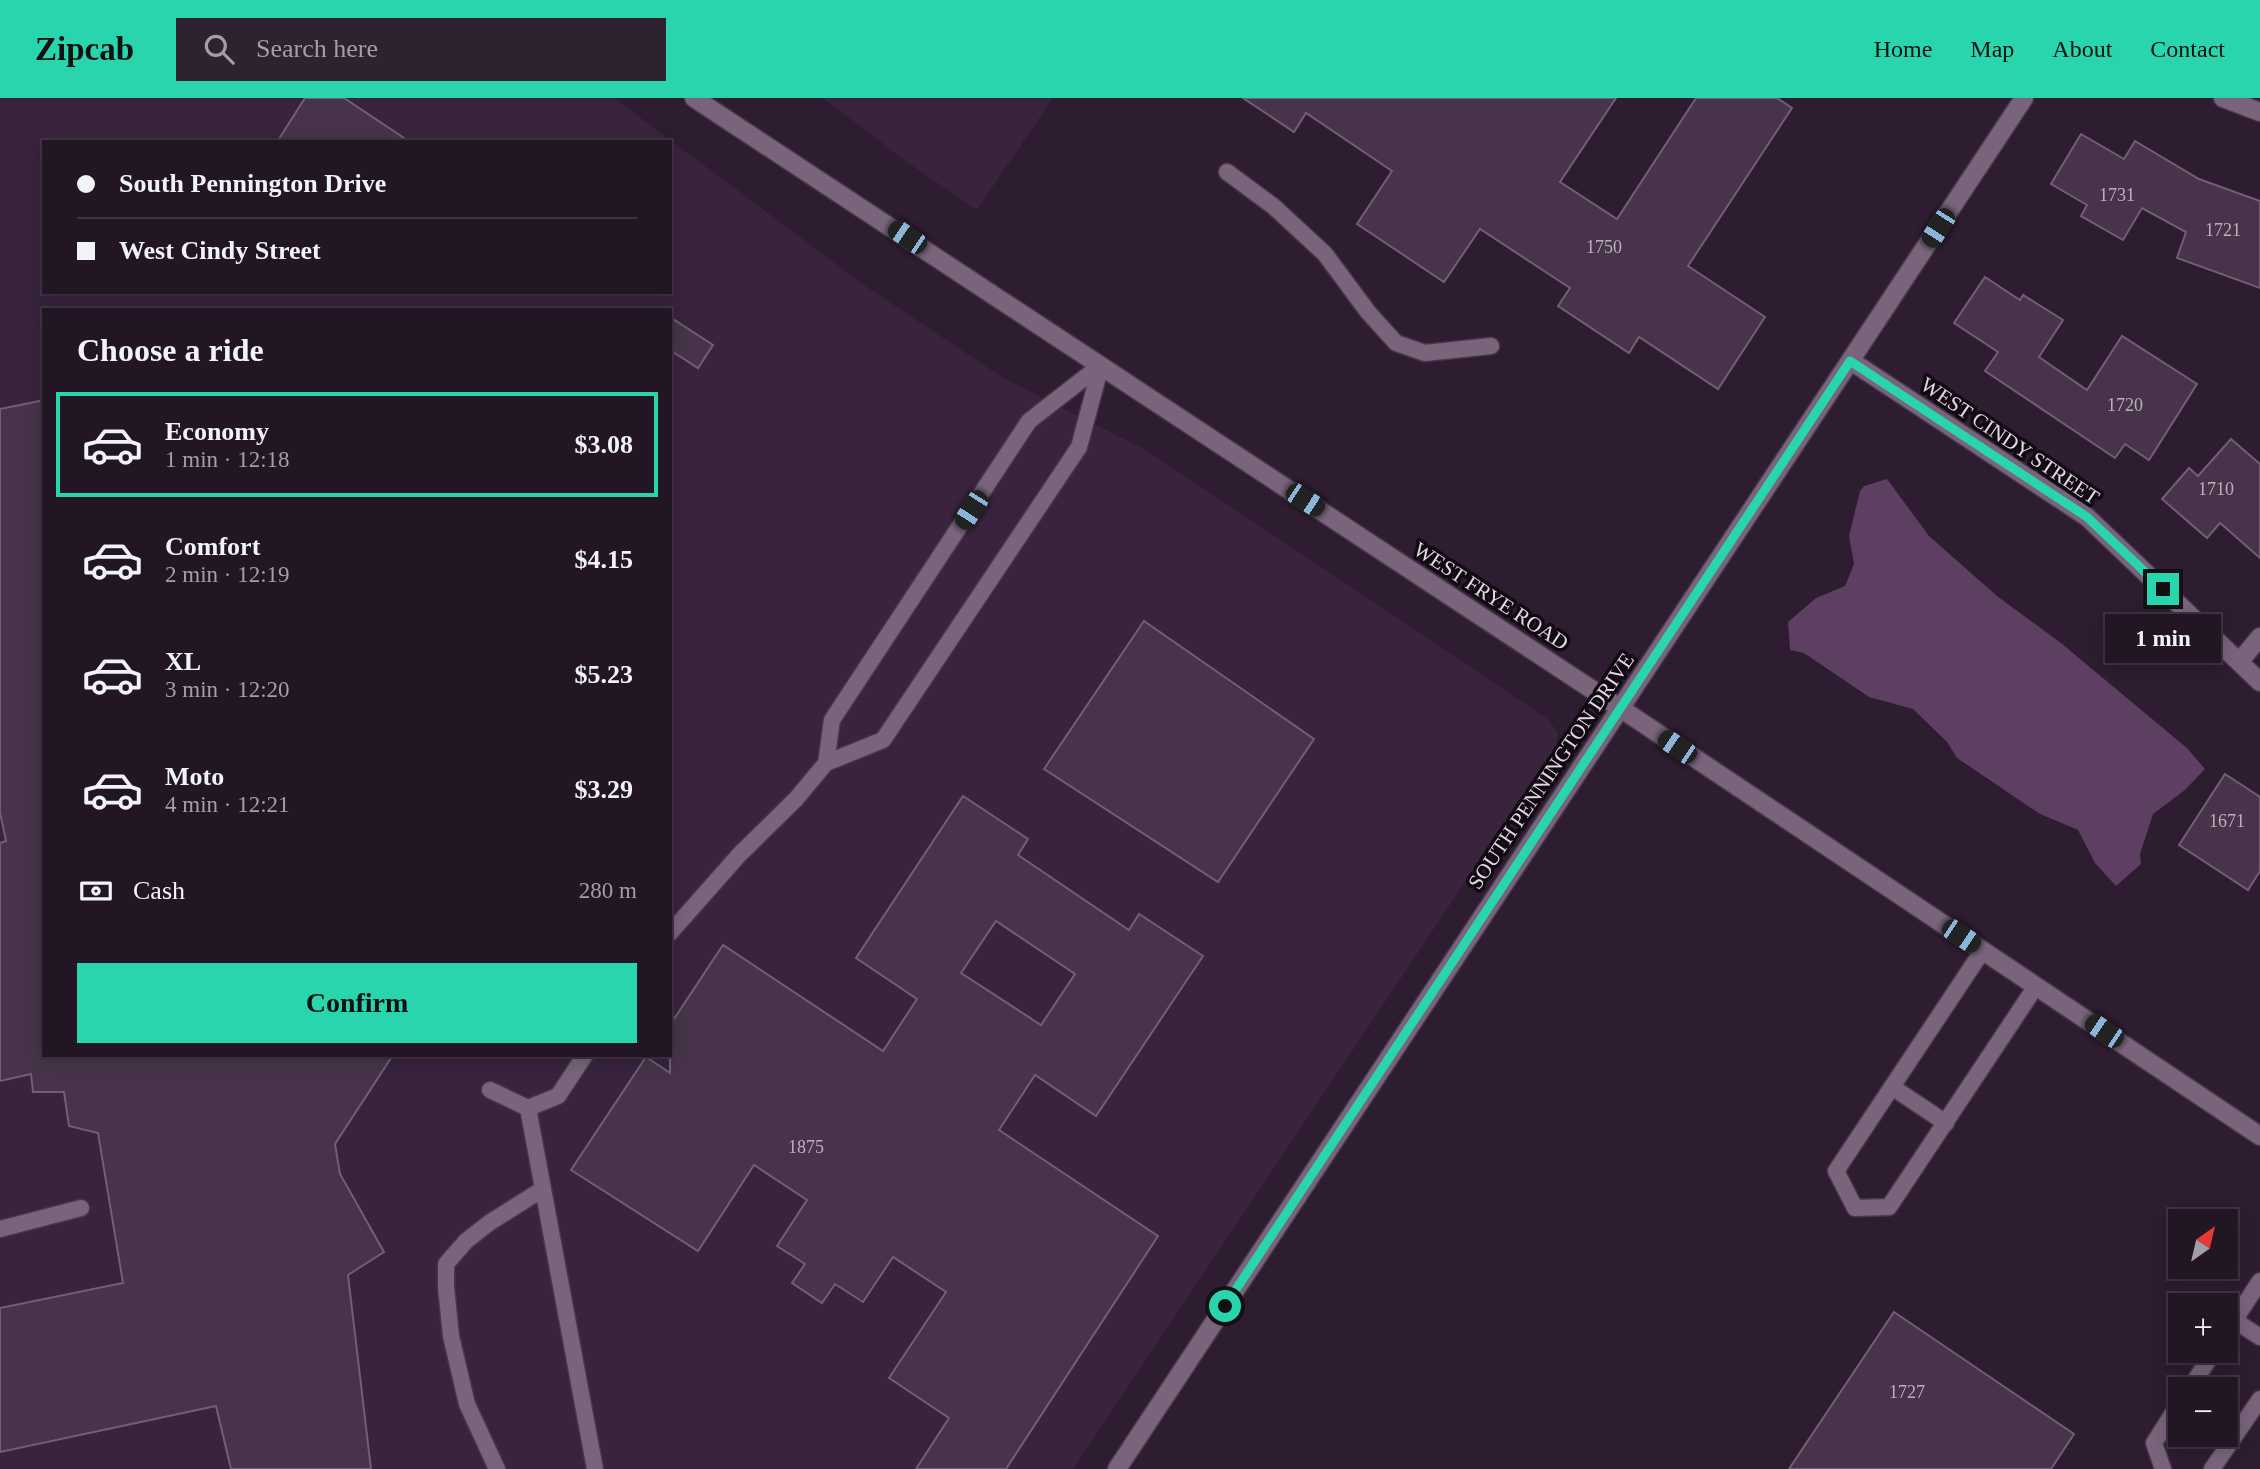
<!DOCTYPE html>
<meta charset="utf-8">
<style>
:root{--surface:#221524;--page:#2e2231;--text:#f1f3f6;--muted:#a29fa6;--line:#3f3441;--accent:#29d5ac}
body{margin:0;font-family:Georgia,serif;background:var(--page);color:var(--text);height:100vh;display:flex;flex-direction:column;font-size:26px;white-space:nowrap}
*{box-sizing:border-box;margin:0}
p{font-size:23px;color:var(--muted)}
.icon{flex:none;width:38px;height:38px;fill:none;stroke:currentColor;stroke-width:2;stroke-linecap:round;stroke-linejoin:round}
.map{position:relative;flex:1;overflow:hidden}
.details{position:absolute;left:42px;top:210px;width:630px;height:749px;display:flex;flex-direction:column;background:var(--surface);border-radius:0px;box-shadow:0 4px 18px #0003,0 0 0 2px var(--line)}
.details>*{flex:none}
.top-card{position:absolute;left:42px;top:42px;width:630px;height:154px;border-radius:0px;box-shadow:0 4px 18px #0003,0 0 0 2px var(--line);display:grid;align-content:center;height:154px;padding:0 35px;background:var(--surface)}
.needle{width:46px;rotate:34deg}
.tools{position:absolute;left:2168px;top:1111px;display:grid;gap:14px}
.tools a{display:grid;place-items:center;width:70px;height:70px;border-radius:0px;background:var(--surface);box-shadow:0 4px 18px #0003,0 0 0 2px var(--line);font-size:35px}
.end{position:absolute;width:32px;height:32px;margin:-16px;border:9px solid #29d5ac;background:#111;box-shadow:0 0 0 4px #111}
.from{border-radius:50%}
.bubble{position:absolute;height:49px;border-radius:0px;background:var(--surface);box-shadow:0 4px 18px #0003,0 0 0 2px var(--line);font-size:23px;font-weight:700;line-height:49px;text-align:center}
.car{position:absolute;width:21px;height:42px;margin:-21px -10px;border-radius:9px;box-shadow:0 0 5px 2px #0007;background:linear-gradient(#222 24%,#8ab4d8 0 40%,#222 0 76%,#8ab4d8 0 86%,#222 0)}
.top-card b{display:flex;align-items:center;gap:24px;height:66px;font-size:26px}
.top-card b+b{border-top:2px solid var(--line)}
.top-card i{width:18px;height:18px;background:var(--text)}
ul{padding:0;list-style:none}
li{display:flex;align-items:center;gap:21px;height:105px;margin:0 14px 10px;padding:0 21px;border:4px solid transparent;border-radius:0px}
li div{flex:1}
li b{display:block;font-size:26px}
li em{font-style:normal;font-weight:700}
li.on{border-color:var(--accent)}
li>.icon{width:63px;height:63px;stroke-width:1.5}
h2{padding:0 35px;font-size:32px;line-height:84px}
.pay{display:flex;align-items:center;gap:18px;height:77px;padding:0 35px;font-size:26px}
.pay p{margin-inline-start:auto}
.primary-button{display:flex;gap:14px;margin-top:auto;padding:14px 35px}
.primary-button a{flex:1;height:80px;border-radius:0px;background:var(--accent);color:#111;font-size:28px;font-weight:700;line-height:80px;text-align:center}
header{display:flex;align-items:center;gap:42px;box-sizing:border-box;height:98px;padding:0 35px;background:var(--accent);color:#111}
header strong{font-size:33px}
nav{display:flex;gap:38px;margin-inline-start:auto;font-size:24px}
.search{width:490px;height:63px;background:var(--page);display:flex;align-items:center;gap:18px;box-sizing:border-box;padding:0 24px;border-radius:0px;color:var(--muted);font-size:26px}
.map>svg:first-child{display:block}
.built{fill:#39233d;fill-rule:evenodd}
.green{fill:#5c3f61}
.building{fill:#47344a;stroke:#725e75;stroke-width:2;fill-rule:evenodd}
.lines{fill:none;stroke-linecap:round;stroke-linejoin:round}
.service-casing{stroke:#463849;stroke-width:19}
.minor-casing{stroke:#463849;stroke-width:21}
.tertiary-casing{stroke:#463849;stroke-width:21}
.service{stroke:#79647c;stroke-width:16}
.minor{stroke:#79647c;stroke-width:18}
.tertiary{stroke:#79647c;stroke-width:18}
.route{stroke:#29d5ac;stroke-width:9}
.labels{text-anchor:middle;stroke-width:7;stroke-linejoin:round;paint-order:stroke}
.number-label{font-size:18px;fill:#bcafbe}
.street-label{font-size:21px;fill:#e3d8e5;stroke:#120a13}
</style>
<header>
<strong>Zipcab</strong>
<div class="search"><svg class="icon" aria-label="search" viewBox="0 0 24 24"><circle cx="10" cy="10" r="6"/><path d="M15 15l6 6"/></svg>Search here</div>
<nav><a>Home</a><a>Map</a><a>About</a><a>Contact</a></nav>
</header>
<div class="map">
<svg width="2260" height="1371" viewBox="0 0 2260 1371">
<rect width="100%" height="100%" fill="#2e1c30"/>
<g class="built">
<path d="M0,0H614L864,187L1005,281L1144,351L1548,621L1558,635L1556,648L1073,1371H0ZM44,44H670V194H44ZM44,212H670V957H44Z"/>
<polygon points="823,0 1053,0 977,112 908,65"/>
</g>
<polygon class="green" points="1887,381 1929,438 1997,498 2061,545 2187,650 2205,671 2185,692 2153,716 2140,756 2141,766 2116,788 2095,765 2078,732 2040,716 1957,660 1947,644 1913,611 1869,599 1804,555 1790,552 1788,524 1816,500 1845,488 1854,466 1849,438 1860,393 1864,388"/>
<g class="building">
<polygon points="305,0 344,0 410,44 277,44"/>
<polygon points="1243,0 1616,0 1560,84 1617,121 1696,0 1777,0 1792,10 1688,168 1765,219 1718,291 1639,239 1629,255 1558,208 1570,190 1480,131 1444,184 1357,126 1392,73 1306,15 1294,34"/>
<polygon points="2081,36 2124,61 2135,43 2199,81 2260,103 2260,190 2177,160 2186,134 2142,110 2123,142 2081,118 2087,107 2051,86"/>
<polygon points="1985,179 2020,202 2023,197 2063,222 2039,259 2087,292 2122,238 2197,286 2149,362 2125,346 2115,360 1985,273 1998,254 1954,225"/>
<polygon points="670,219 713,247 698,270 670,252"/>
<polygon points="44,302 44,957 393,957 335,1046 340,1076 384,1154 348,1177 371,1371 231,1371 216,1308 0,1354 0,1210 123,1185 98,1035 69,1028 64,994 33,994 31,976 0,983 0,745 6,743 0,714 0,311"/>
<polygon points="2231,341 2260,366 2260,460 2220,425 2207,440 2162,401 2189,370 2198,378"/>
<polygon points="1144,523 1314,641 1218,784 1044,671"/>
<polygon points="2225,676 2260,699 2260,773 2248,792 2179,747"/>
<path d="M963,698L1028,741L1018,757L1129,832L1139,816L1203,858L1096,1018L1035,977L999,1032L1158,1138L1006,1371H916L949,1320L889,1280L946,1194L893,1159L863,1204L835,1186L822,1205L792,1185L805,1166L777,1148L807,1102L754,1067L698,1153L571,1072L646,959L670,975V927L723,847L883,953L917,901L856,860ZM996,823L1075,876L1041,927L961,875Z"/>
<polygon points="1894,1214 2074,1336 2051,1371 1789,1371"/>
</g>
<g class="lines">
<g class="service-casing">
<g id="service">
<polyline points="1227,74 1273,108 1325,156 1368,214 1396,245 1425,255 1491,248"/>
<polyline points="826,665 832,622 1029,323 1101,267"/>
<polyline points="670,835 739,757 796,701 826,665 883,642 1079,349 1101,267"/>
<polyline points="1983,852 1836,1073 1855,1110 1889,1109 2036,888"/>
<polyline points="1892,989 1946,1025"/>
<polyline points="490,992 528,1010 558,998 585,957"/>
<polyline points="528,1010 595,1371"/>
<polyline points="0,1131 81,1110"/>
<polyline points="2234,1222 2260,1239"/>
<polyline points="2226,1235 2260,1183"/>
<polyline points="2189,1292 2214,1253"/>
<polyline points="497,1371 467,1306 451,1238 446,1189 446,1166 466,1143 489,1125 543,1091"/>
<polyline points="2163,1371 2154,1345 2180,1304"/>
<polyline points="2212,1371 2260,1301"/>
</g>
</g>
<g class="minor-casing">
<g id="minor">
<polyline points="1851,263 2087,419 2260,584"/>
<polyline points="2240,563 2260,539"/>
</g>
</g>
<g class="tertiary-casing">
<g id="tertiary">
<polyline points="694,0 1620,610 2260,1038"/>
<polyline points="2223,0 2260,14"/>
<polyline points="1117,1371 2024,0"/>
</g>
</g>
<use href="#service" class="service"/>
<use href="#minor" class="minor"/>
<use href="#tertiary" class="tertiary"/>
</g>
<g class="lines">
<polyline class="route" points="1225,1208 1850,263 2087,419 2163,491"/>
</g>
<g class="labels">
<g class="number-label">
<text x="2117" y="103">1731</text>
<text x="2223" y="138">1721</text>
<text x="1604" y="155">1750</text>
<text x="2125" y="313">1720</text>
<text x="2216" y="397">1710</text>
<text x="2227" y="729">1671</text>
<text x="806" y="1055">1875</text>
<text x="1907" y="1300">1727</text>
</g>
<g class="street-label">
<text transform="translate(2010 343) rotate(34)" y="7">WEST CINDY STREET</text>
<text transform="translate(1491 498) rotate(33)" y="7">WEST FRYE ROAD</text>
<text transform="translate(1551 673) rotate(-56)" y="7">SOUTH PENNINGTON DRIVE</text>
</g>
</g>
</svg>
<div class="tools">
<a><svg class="needle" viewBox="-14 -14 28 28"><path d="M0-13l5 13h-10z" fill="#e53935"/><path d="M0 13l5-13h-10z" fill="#a29fa6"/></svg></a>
<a>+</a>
<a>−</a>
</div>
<i class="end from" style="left:1225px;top:1208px"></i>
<i class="end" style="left:2163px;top:491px"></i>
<div class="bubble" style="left:2105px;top:516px;width:116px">1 min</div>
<i class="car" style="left:1938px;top:130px;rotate:213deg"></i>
<i class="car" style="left:907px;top:139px;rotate:304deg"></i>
<i class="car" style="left:1305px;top:402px;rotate:123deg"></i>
<i class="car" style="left:971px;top:412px;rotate:213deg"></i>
<i class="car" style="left:1677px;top:649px;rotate:304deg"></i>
<i class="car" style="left:1961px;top:838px;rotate:124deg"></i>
<i class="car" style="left:2104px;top:933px;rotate:304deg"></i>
<div class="top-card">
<b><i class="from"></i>South Pennington Drive</b>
<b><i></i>West Cindy Street</b>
</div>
<section class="details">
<h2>Choose a ride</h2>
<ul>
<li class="on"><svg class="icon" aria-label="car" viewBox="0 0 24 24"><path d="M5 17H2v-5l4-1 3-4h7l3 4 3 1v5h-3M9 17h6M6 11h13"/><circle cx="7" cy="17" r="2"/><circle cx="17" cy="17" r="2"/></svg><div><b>Economy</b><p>1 min · 12:18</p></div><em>$3.08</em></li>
<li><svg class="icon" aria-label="car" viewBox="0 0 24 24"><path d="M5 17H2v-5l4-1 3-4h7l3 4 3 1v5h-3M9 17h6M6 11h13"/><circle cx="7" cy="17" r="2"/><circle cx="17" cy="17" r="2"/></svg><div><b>Comfort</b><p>2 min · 12:19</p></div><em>$4.15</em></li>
<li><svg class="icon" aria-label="car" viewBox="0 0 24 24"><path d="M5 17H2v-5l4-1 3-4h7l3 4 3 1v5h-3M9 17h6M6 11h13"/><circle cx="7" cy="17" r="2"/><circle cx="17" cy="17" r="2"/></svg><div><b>XL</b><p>3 min · 12:20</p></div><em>$5.23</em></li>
<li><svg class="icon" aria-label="car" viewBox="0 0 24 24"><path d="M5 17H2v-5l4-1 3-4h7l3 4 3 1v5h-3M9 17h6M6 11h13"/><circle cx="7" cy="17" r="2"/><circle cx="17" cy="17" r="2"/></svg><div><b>Moto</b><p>4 min · 12:21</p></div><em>$3.29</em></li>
</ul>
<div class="pay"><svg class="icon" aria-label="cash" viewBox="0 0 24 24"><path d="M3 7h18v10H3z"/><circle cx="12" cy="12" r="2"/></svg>Cash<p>280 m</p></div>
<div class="primary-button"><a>Confirm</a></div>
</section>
</div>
